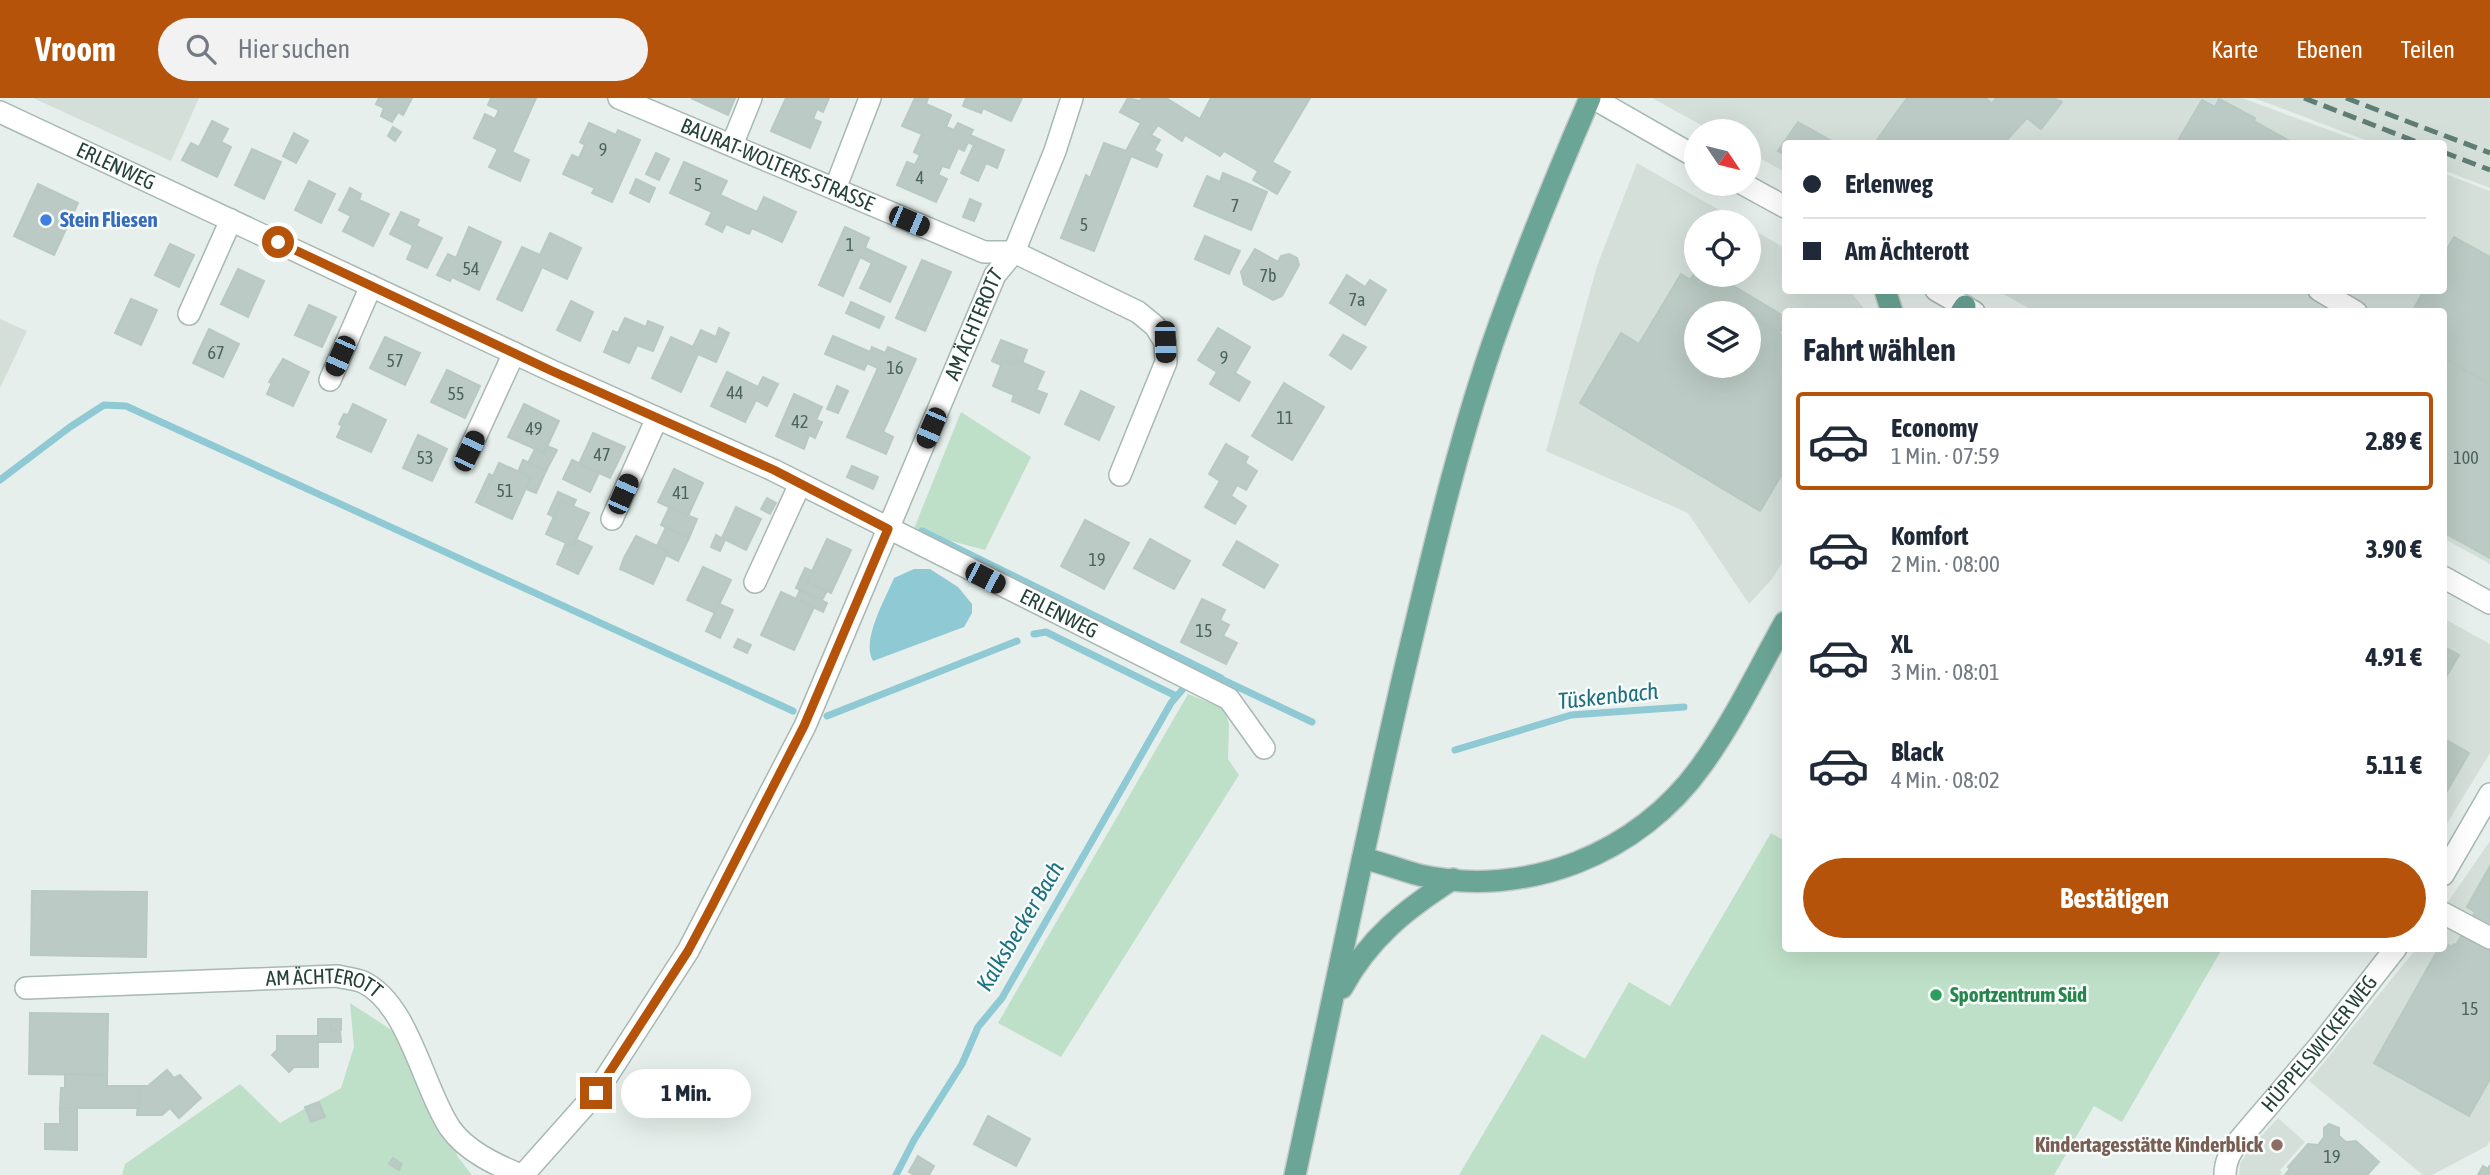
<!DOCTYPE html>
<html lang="de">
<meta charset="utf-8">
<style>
:root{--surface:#fff;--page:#f2f2f3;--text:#1f2937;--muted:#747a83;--line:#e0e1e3;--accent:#b45309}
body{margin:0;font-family:"Asap Condensed",sans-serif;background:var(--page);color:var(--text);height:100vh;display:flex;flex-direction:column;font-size:26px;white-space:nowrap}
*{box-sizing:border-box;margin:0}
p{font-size:23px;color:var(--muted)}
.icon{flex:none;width:38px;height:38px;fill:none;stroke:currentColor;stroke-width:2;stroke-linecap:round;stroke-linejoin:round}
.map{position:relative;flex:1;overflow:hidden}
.side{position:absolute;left:1782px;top:210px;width:665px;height:644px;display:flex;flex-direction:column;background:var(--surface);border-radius:7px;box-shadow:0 7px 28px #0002}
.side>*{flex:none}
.banner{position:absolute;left:1782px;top:42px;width:665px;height:154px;border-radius:7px;box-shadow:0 7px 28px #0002;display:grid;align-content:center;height:154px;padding:0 21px;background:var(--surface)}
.needle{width:46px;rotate:125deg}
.fabs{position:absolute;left:1684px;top:21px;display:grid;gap:14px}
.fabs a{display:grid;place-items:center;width:77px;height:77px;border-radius:50%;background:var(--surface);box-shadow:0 7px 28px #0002;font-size:35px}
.end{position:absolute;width:32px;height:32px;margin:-16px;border:9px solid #b45309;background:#fff;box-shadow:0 0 0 4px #fff}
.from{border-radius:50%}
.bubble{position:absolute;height:49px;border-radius:24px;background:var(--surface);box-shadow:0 7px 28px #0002;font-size:23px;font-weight:700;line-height:49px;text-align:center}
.car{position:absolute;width:21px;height:42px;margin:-21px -10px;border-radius:9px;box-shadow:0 0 5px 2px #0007;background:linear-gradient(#222 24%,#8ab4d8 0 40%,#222 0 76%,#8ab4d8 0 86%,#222 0)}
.banner b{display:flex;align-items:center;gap:24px;height:66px;font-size:26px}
.banner b+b{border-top:2px solid var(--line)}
.banner i{width:18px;height:18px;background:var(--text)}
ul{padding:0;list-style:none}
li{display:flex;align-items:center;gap:21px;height:98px;margin:0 14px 10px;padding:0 7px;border:4px solid transparent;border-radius:7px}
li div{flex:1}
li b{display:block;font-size:26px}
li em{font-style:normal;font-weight:700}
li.selected{border-color:var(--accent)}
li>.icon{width:63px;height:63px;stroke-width:1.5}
h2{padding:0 21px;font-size:32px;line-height:84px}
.action{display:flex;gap:14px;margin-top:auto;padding:14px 21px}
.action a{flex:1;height:80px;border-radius:42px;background:var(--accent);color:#fff;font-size:28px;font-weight:700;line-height:80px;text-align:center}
header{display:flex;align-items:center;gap:42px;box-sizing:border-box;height:98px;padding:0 35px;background:var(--accent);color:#fff}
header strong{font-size:33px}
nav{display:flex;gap:38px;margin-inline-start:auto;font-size:24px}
.search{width:490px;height:63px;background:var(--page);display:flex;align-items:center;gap:18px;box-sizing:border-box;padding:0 24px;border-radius:38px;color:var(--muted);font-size:26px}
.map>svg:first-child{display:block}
.built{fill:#d4dfda;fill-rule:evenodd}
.green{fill:#bfe0c8}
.water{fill:#8ec9d4}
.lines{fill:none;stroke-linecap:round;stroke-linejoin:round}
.stream{stroke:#8ec9d4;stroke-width:7}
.building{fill:#bbcac4;stroke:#b8c9c2;stroke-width:2}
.minor-casing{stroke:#a8b8b2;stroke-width:24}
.major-casing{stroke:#c2cac8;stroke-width:24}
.minor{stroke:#fff;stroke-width:21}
.major{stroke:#6aa596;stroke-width:21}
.rail{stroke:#5f7d75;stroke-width:5;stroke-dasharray:14 7;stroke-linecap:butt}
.route{stroke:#b45309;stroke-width:9}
.shop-dot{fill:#3f7fe0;stroke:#f7fbf9;stroke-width:2.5}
.leisure-dot{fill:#2e9e5b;stroke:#f7fbf9;stroke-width:2.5}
.education-dot{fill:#8d6e63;stroke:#f7fbf9;stroke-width:2.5}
.labels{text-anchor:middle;stroke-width:5;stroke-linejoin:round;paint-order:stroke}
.number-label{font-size:18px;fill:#4a645c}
.street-label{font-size:21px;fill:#24423a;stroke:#f7fbf9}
.shop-label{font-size:21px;font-weight:bold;fill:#366cbe;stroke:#f7fbf9;text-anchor:start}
.leisure-label{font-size:21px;font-weight:bold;fill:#27864d;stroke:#f7fbf9;text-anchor:start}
.education-label{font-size:21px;font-weight:bold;fill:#785e54;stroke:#f7fbf9;text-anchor:end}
.water-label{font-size:23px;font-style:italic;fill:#1c6f80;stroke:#f7fbf9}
</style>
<header>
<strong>Vroom</strong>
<div class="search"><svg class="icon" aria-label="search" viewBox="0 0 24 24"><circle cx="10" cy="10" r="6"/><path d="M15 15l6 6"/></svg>Hier suchen</div>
<nav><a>Karte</a><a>Ebenen</a><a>Teilen</a></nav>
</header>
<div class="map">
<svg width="2490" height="1077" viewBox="0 0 2490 1077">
<rect width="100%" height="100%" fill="#e6efeb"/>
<g class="built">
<polygon points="33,0 199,0 171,63"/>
<polygon points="1652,0 2242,0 2364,45 1785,46 1785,74 1748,54 1748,33 1712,33"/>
<polygon points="2254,0 2490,0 2490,90 2443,72 2443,46 2373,45"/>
<path d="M1637,65L1740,124H1696V177H1748V129L1785,150V192L1850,193L1866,213L1785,214V460L1772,481L1749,506L1688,415L1546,353L1597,168ZM1696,215H1748V268H1696Z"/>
<polygon points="2443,75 2490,93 2490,466 2443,440 2443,214 2036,214 1998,193 2443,192"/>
<polygon points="0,221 27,233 0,290"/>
<polygon points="2443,520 2490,546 2490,655 2443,732"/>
<polygon points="2490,743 2490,1042 2487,1048 2432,1077 2423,1077 2309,983 2416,851 2443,850 2443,811"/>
<polygon points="2278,1020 2305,1044 2280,1072 2282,1075 2280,1077 2239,1077 2240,1066 2249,1051"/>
</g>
<g class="green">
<polygon points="961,314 1031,359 985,452 913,433"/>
<polygon points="1188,596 1225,611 1229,627 1228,661 1239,677 1061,959 998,925"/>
<polygon points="1771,735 1785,743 1785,850 2222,851 2122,1024 2094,1008 2054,1077 1459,1077 1542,936 1585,961 1629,884 1670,908"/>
<polygon points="350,905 407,942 458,1059 472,1077 122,1077 125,1066 240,986 280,1025 341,990 354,949"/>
</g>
<path class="water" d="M914,471H930L958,489L972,506V515L964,529L873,563C861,542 885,502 894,480Z"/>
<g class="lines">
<g class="stream">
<polyline points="0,382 70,329 104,307 126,308 793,613"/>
<polyline points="922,433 1221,580"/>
<polyline points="1034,536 1046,534 1176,598"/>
<polyline points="1219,580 1312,624"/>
<polyline points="827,618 1017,543"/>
<polyline points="1455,652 1571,617 1684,609"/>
<polyline points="896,1077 914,1042 962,966 978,929 1002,900 1171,605 1182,592"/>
</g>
</g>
<g class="building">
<polygon points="379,0 412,0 403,17 398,14 392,24 381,18 384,10 376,6"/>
<polygon points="491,0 536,0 512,54 529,62 520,83 489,69 498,51 474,40 485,16 495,21 499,12 488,7"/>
<polygon points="691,0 735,0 728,17"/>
<polygon points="786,0 829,0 823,14 817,11 813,21 821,24 810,50 771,33"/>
<polygon points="915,0 928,0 926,6 951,17 946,29 954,32 958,25 973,32 970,37 1004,52 997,70 986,65 978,83 961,75 974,47 968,44 964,53 958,50 949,70 942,68 938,77 947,81 936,104 897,87 907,64 915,67 920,57 914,54 922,36 902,28"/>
<polygon points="966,0 1022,0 1011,23 983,10 981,15 963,8"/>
<polygon points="1128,0 1140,3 1142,0 1166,0 1200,21 1211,0 1310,0 1272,64 1290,74 1277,96 1253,82 1258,73 1224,53 1220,58 1185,37 1182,43 1158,27 1151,37 1160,42 1154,52 1162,57 1157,69 1131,58 1094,153 1061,140 1086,77 1090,80 1104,45 1126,53 1141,25 1120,14"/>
<polygon points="1907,0 1986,0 1992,6 1996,0 2053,0 2062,4 2041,31 2027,20 2003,46 1874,46"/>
<polygon points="2219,1 2255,20 2254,23 2295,46 2187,46 2179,41 2202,2 2215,9"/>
<polygon points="212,23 228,31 221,44 231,49 217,79 182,62 191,45 199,49"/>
<polygon points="1798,24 1837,46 1785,46 1785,57 1778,53"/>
<polygon points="589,25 616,37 618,32 640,42 612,104 592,95 595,90 563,76 572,57 579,60 585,47 580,44"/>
<polygon points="393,29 401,34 395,43 388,38"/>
<polygon points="294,35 308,43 296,65 283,58"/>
<polygon points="252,51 281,64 264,101 235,87"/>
<polygon points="656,55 669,61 659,82 646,76"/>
<polygon points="684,64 727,83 720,97 757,114 764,99 796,114 782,144 752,130 749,136 726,126 722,134 706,126 712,114 670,95"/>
<polygon points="1223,75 1267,94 1251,132 1194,108 1207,78 1220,84"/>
<polygon points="636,81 655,90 649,104 630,95"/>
<polygon points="309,83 335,96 321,125 295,112"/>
<polygon points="38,86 78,105 54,157 14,138"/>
<polygon points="350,90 361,96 359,102 389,116 373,148 343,133 351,118 339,112"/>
<polygon points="970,101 981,106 974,123 963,119"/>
<polygon points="401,114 419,122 416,128 442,140 427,170 407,161 413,147 390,136"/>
<polygon points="469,129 501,144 479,192 452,179 450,183 437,177 448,156 456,160"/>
<polygon points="845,129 869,140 865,150 906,169 890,204 860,190 872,165 860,159 843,198 819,187"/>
<polygon points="550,135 581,150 567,181 542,169 522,213 497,201 522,149 540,157"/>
<polygon points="1205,138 1240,153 1229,176 1195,161"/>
<polygon points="2454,139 2490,159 2490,286 2443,260 2443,214 2412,214 2424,192 2443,192 2443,158"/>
<polygon points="170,146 194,157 179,189 155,177"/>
<polygon points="1255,151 1278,164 1281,158 1289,156 1297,160 1299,167 1282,198 1273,202 1244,186 1241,174"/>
<polygon points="922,162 951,174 925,233 896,220"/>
<polygon points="238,171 264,183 248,219 221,206"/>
<polygon points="1696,173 1696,177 1715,177 1785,219 1785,226 1779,235 1690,182"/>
<polygon points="1681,176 1746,215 1696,215 1696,268 1748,268 1748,217 1785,239 1785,371 1760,413 1580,305 1621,235 1639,246"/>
<polygon points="1347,177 1365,189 1370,182 1386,192 1365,227 1330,205"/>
<polygon points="131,201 157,212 141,247 115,235"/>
<polygon points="571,203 593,214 580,243 557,232"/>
<polygon points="851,204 884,219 879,230 846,215"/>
<polygon points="309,207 336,219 322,249 295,237"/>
<polygon points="625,220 646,229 648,223 663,229 653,253 637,247 629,265 604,254 613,233 618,235"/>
<polygon points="719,230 729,235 716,264 698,256 681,294 652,280 671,239 693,249 701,232 716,239"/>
<polygon points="1218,230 1250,249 1235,275 1250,284 1239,303 1210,286 1217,274 1198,262"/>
<polygon points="209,231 239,246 223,279 193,265"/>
<polygon points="1343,237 1366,249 1351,271 1330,257"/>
<polygon points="833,238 870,254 872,249 885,255 888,249 916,261 883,334 893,339 886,356 847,339 878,270 867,265 864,272 825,256"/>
<polygon points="385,239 420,255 405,287 370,270"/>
<polygon points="1001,242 1027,252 1022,265 1017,262 1015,267 1003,262 1001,267 992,263"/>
<polygon points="2443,260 2490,286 2490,460 2443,434"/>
<polygon points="283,261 309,274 293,308 267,296 272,285 269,284"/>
<polygon points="1003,262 1015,267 1017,262 1044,274 1036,292 1047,296 1039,315 1012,303 1014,297 993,288"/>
<polygon points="447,272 480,288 465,320 431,304"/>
<polygon points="727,274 758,289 763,279 778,286 767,308 756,302 745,324 711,308"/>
<polygon points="1284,285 1324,309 1292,362 1252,338"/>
<polygon points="837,288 848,293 838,315 827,311"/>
<polygon points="1081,293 1114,309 1099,342 1065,326"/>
<polygon points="794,296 822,309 816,322 822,324 815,340 809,337 804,351 776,338"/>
<polygon points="353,306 386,322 371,354 337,339 342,328 339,326 344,316 348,317"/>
<polygon points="524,306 559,323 544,355 508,339"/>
<polygon points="593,335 625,349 610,380 579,366"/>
<polygon points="418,337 447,351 432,383 403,370"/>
<polygon points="1226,346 1248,359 1245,365 1257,373 1246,392 1237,387 1231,398 1246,408 1235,426 1205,409 1220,383 1209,376"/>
<polygon points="547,348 557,352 546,373 528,365 535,351 544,355"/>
<polygon points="523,362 546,373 536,395 526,391 531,379 518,374"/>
<polygon points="572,362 599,375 590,394 563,381"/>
<polygon points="499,365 531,379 512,421 480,406"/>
<polygon points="852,368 878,379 873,391 847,379"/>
<polygon points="674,371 703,385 688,418 658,404"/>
<polygon points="489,376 493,378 480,406 476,404"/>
<polygon points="558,394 576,402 573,408 561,403 554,419 548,416"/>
<polygon points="767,400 776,405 770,416 761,411"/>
<polygon points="561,403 589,415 573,448 546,436"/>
<polygon points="736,409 761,421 746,452 722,440"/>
<polygon points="669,410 697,421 689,440 661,427"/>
<polygon points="1085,422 1129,445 1104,491 1061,468"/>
<polygon points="666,429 689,440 678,463 666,457 668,453 657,448"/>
<polygon points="716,437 725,442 720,453 711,449"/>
<polygon points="636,438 668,453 653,486 620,471 624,460"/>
<polygon points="827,441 851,452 831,495 807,484"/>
<polygon points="1150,441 1190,463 1174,491 1134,470"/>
<polygon points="577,442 592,449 578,476 557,466 566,445 573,448"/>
<polygon points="1237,443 1278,467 1264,490 1223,467"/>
<polygon points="703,469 731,482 715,515 687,502"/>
<polygon points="805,470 812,473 807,484 827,493 822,502 796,490"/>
<polygon points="800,492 827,505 823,514 796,501"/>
<polygon points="781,494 814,509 794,552 761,537"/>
<polygon points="1202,501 1225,512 1220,522 1229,527 1223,538 1237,545 1226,566 1181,544"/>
<polygon points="719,506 733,512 720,540 706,533"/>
<polygon points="738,541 751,547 747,555 734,549"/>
<polygon points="2443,548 2459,557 2443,584"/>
<polygon points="2443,640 2469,655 2443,700"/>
<polygon points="2490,768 2490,981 2469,1018 2374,965 2439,850 2442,851 2444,848 2447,850 2449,847 2452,849 2454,846 2456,847 2475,814 2467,809"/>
<polygon points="32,793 147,794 146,859 31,857"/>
<polygon points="30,915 108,916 107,977 29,976"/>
<polygon points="318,921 331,921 331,933 340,933 341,944 318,944"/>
<polygon points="331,921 341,921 341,932 331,933"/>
<polygon points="277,938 318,938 318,969 294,969 289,974 272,957 277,952"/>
<polygon points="167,972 174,980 180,977 201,1000 179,1020 170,1010 162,1017 137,1017 139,988 148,988"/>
<polygon points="65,976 107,977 107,988 139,988 139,1010 60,1010 61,990 65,990"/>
<polygon points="319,1004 325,1019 311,1024 305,1009"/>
<polygon points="60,1010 77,1010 77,1052 45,1051 45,1026 60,1026"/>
<polygon points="988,1018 1030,1041 1016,1068 974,1046"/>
<polygon points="2329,1026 2339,1030 2339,1038 2346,1044 2356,1043 2379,1064 2367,1077 2285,1077 2290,1071 2288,1069 2308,1046 2318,1047 2324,1039 2324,1030"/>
<polygon points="918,1058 934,1068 929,1077 914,1077 909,1074"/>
<polygon points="393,1060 402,1066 399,1072 389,1066"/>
<polygon points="2490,1067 2490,1077 2478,1077 2483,1068 2488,1071"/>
</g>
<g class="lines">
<g class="minor-casing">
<g id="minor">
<path id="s1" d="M619,0L984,154H1014L1138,214L1155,228L1165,244L1166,264L1120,377"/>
<polyline points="1593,0 1696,59"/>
<path id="s2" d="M0,14L552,273L773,372L1229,601L1264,650"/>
<polyline points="732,47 751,0"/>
<polyline points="1743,86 1785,109"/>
<polyline points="835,91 870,0"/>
<polyline points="1936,192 1974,214"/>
<polyline points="2319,192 2356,214"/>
<polyline points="189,216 231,122"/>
<polyline points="330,282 371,188"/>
<polyline points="469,353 514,255"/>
<polyline points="612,421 657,320"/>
<polyline points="2443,479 2490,505"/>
<polyline points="755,484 800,386"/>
<polyline points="2443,777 2490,696"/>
<polyline points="2443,815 2490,840"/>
<path id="s3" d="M26,890L337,878C345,880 356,881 363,884C409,906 423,990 450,1030C466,1053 496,1067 521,1077"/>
<path id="s4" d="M523,1077L596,995L688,853L805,628L995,177L1014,154L1055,53L1072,0"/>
<path id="s5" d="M2225,1077C2225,1062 2231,1053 2240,1041L2321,946L2396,850"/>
</g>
</g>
<g class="major-casing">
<g id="major">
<polyline points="1885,192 1892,214"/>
<polyline points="1961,214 1965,208"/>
<path d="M1363,760C1382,765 1401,772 1419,777C1526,801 1639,756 1702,667C1734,623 1758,572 1785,524"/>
<path d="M1342,890C1369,840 1406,811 1453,781"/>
<path d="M1295,1077C1332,907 1366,736 1406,566C1433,453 1459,339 1498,230C1526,152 1557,76 1590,0"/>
</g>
</g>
<use href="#minor" class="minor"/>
<use href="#major" class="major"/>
<g class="rail">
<polyline points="2304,0 2422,46"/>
<polyline points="2346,0 2490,55"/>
<polyline points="2443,54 2490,72"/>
</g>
</g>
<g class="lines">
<polyline class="route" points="278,144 552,273 774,372 888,431 804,628 712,808 688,853 596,995"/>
</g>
<circle class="shop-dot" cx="46" cy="122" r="7"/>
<circle class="leisure-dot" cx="1936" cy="897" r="7"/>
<circle class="education-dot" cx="2277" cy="1047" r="7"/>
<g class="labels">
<g class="number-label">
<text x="603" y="58">9</text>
<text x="920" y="86">4</text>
<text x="698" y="93">5</text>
<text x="1235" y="114">7</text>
<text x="1084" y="133">5</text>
<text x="850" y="153">1</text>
<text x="471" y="177">54</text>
<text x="1268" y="184">7b</text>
<text x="1357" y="208">7a</text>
<text x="216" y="261">67</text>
<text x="1224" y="266">9</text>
<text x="395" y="269">57</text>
<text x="895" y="276">16</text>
<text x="735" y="301">44</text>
<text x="456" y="302">55</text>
<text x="1285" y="326">11</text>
<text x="800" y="330">42</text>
<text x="534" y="337">49</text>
<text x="602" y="363">47</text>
<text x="425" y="366">53</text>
<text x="2466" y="366">100</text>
<text x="505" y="399">51</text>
<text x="681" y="401">41</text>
<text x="1097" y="468">19</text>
<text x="1204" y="539">15</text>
<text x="2470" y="917">15</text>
<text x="2332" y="1065">19</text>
</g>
<g class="street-label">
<text dy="7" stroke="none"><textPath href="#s1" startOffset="172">BAURAT-WOLTERS-STRASSE</textPath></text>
<text dy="7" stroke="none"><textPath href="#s2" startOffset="128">ERLENWEG</textPath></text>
<text dy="7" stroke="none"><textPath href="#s4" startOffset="968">AM ÄCHTEROTT</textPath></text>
<text dy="7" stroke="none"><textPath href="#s2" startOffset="1172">ERLENWEG</textPath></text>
<text dy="7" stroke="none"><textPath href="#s3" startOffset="299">AM ÄCHTEROTT</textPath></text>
<text dy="7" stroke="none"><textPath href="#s5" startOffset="164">HÜPPELSWICKER WEG</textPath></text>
</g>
<g class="shop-label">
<text x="60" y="129">Stein Fliesen</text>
</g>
<g class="leisure-label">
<text x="1950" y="904">Sportzentrum Süd</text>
</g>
<g class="education-label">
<text x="2263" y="1054">Kindertagesstätte Kinderblick</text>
</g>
<g class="water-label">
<text transform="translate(1608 598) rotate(-6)" y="8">Tüskenbach</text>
<text transform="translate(1020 828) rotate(-59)" y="8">Kalksbecker Bach</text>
</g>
</g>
</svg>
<div class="fabs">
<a><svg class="needle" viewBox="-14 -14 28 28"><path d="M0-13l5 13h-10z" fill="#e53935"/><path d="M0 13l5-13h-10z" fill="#747a83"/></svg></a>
<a><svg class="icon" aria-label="locate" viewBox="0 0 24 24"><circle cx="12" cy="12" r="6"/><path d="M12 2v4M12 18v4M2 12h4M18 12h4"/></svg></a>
<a><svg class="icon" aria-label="layers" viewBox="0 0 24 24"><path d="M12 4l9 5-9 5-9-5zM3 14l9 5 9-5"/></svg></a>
</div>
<i class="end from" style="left:278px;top:144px"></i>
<i class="end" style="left:596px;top:995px"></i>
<div class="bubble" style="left:621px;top:971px;width:130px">1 Min.</div>
<i class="car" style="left:909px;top:123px;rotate:113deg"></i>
<i class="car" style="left:1165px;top:244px;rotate:178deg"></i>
<i class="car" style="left:340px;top:258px;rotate:204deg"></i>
<i class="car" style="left:931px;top:330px;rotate:203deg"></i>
<i class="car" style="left:469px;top:353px;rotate:25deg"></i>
<i class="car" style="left:623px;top:396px;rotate:24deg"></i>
<i class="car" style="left:985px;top:480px;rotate:117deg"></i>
<div class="banner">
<b><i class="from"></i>Erlenweg</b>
<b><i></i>Am Ächterott</b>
</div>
<section class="side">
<h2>Fahrt wählen</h2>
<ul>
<li class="selected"><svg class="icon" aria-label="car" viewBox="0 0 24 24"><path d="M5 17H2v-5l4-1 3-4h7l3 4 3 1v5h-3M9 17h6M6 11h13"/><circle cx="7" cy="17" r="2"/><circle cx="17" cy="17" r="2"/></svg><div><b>Economy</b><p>1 Min. · 07:59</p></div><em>2.89 €</em></li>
<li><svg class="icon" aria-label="car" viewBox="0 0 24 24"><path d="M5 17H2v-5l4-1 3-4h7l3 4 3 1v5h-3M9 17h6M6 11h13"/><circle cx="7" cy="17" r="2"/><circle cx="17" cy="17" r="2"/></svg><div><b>Komfort</b><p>2 Min. · 08:00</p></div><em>3.90 €</em></li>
<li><svg class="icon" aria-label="car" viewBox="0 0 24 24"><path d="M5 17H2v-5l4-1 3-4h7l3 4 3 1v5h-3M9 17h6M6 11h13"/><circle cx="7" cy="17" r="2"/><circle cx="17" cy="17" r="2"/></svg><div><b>XL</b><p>3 Min. · 08:01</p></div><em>4.91 €</em></li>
<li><svg class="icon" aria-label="car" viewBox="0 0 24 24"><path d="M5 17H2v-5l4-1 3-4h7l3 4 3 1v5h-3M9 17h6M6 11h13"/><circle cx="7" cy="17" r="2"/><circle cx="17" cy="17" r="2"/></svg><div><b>Black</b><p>4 Min. · 08:02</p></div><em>5.11 €</em></li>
</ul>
<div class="action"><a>Bestätigen</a></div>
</section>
</div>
